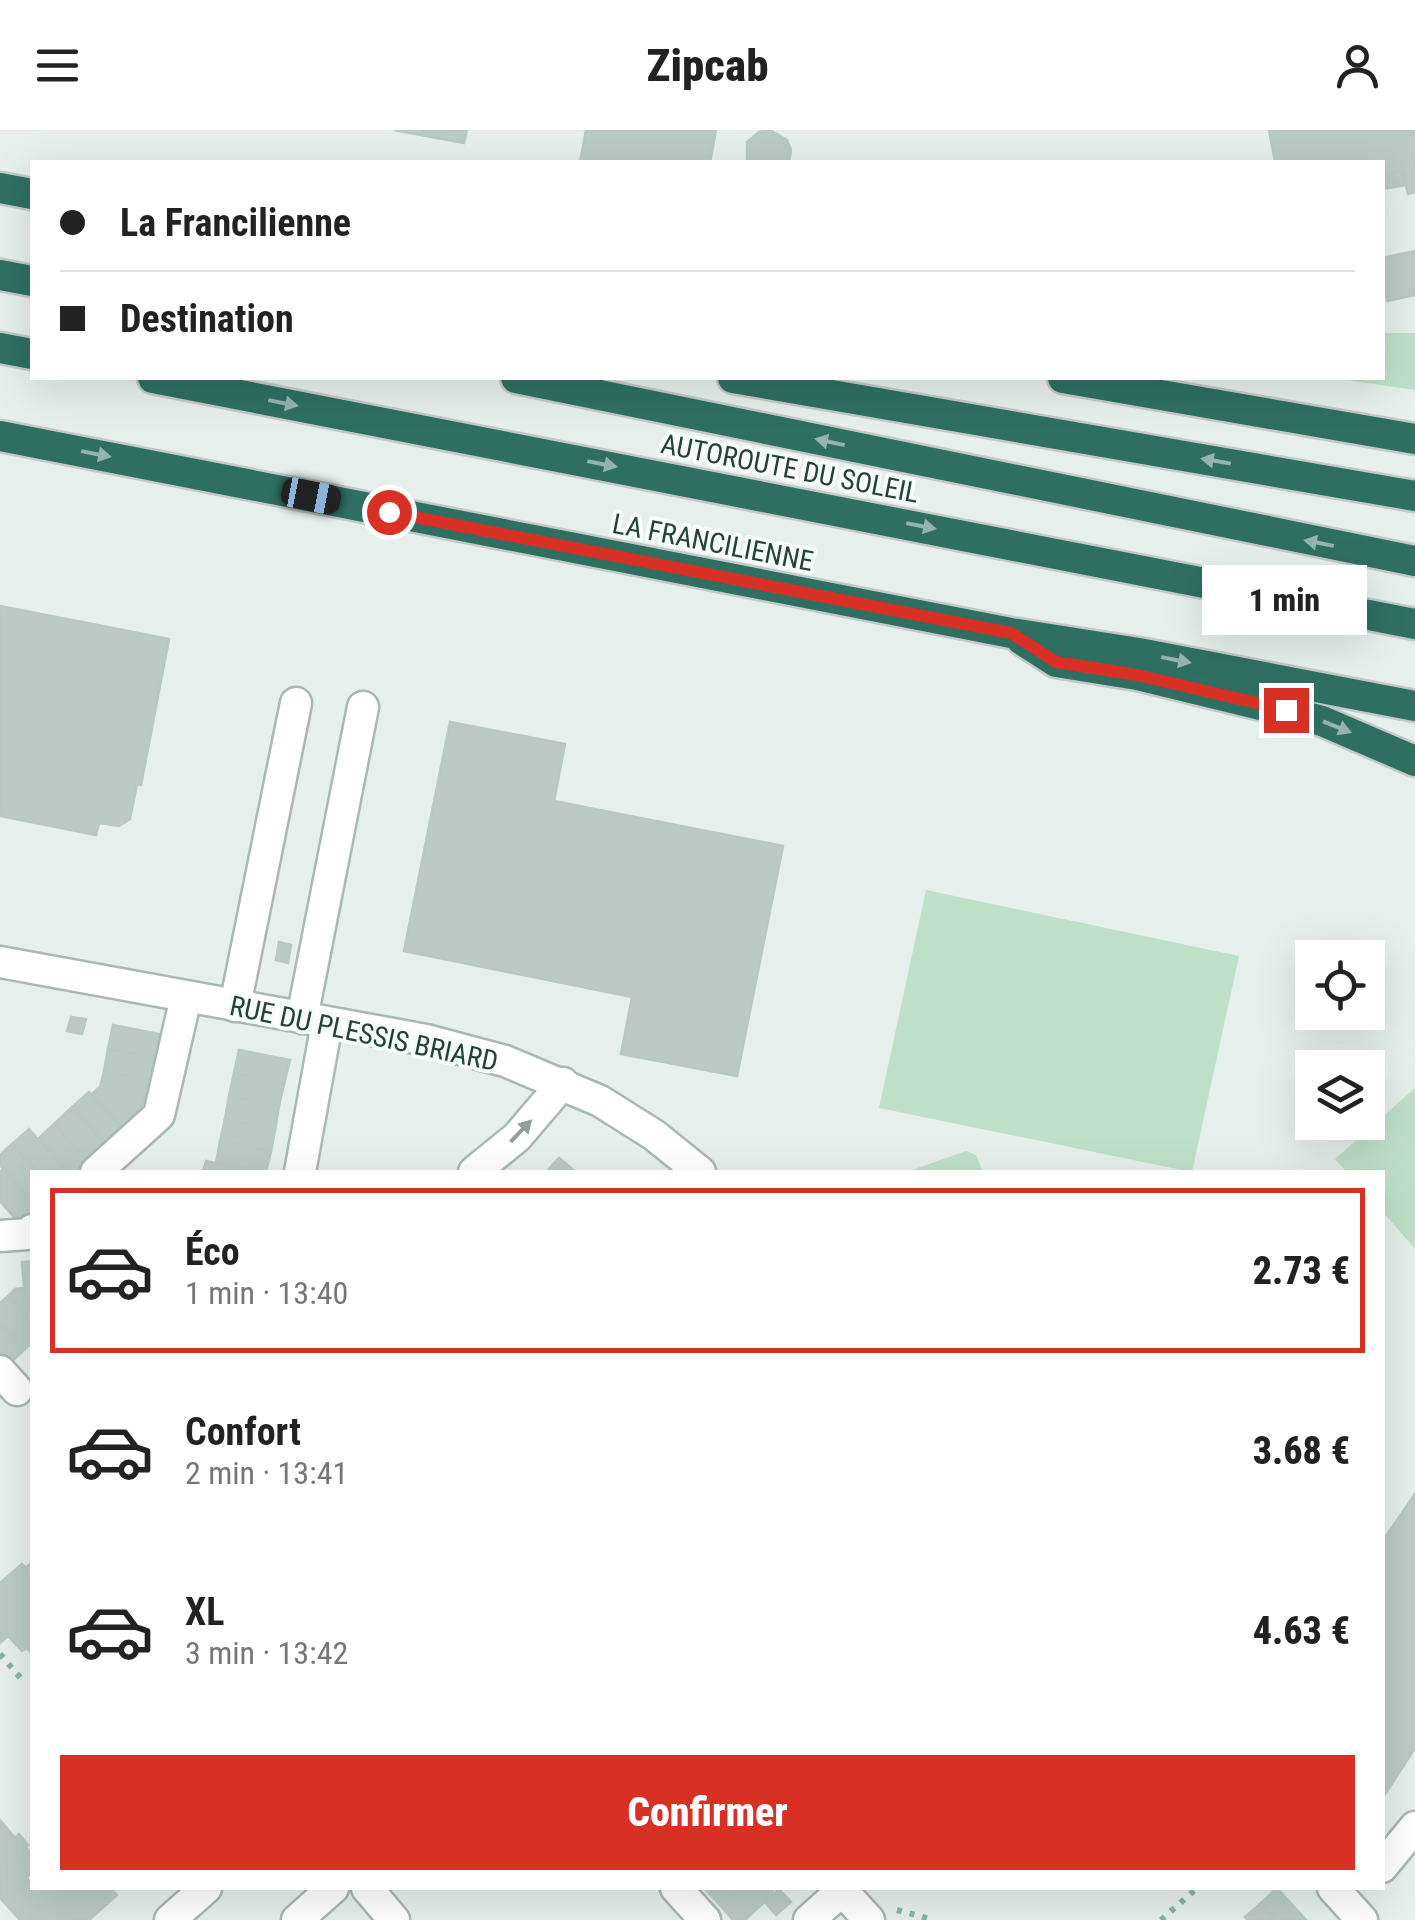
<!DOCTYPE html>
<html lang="fr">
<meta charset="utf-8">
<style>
:root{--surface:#fff;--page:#f6f6f6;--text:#222;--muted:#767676;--line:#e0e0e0;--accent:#d93025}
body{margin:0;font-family:"Roboto Condensed",sans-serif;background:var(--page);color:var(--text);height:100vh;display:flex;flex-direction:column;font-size:38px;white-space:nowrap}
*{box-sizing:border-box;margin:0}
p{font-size:32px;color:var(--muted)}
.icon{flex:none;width:55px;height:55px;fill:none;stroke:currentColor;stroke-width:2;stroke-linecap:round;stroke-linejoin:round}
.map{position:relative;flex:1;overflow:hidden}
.panel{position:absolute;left:30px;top:1040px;width:1355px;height:720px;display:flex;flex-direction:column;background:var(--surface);border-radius:0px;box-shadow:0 10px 40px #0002}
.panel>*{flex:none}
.guide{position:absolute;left:30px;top:30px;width:1355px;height:220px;border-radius:0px;box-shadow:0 10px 40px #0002;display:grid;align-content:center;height:220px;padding:0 30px;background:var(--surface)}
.buttons{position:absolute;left:1295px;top:810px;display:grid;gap:20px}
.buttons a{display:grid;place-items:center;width:90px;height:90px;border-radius:0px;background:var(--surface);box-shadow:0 10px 40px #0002;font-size:50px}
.end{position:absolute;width:45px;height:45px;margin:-22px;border:12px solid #d93025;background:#fff;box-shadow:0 0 0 5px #fff}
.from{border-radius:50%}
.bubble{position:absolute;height:70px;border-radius:0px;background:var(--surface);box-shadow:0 10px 40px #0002;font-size:32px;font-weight:800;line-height:70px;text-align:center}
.car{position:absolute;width:30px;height:60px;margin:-30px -15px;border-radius:12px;box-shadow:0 0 8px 2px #0007;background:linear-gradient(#222 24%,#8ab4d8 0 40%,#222 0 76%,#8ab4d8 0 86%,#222 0)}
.guide b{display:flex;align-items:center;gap:35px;height:95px;font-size:38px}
.guide b+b{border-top:2px solid var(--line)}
.guide i{width:25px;height:25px;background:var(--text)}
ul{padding:18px 0 0;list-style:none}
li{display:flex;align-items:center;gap:30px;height:165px;margin:0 20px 15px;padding:0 10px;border:5px solid transparent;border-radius:0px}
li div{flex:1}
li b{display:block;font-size:38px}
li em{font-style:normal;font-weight:800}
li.current{border-color:var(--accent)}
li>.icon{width:90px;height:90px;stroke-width:1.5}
.button{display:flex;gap:20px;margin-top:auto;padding:20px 30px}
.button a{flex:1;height:115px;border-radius:0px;background:var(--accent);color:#fff;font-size:40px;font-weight:800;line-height:115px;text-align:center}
header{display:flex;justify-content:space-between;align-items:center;height:130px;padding:0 30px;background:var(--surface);font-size:45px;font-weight:800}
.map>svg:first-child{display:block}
.green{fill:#bfe0c8}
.building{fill:#bbcac4;stroke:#b8c9c2;stroke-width:2.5}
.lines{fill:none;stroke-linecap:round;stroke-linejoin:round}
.minor-casing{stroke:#a8b8b2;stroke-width:35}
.highway-casing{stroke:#c2cac8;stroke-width:35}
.path{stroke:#86b3a5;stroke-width:6;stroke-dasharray:5 8;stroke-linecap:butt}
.minor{stroke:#fff;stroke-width:30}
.highway{stroke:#2f6f62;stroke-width:30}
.oneway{fill:#93b5ae}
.oneway2{fill:#92a09c}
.route{stroke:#d93025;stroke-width:12}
.labels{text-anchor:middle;stroke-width:8;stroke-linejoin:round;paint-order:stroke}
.street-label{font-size:28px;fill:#24423a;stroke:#f7fbf9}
</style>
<header><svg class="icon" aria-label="menu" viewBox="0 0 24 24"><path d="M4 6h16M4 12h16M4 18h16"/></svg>Zipcab<svg class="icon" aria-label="person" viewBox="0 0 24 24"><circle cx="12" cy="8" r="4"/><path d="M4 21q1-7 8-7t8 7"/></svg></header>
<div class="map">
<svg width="1415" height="1790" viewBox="0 0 1415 1790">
<rect width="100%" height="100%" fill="#e6efeb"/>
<g class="green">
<polygon points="1383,203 1415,203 1415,260 1332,248 1382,248"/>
<polygon points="926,760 1239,826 1192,1042 879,978"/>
<polygon points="1415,958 1415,1119 1383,1082 1382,1042 1347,1042 1335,1029"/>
<polygon points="966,1021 976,1025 983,1042 906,1042"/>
</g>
<g class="building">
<polygon points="394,0 467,0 464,13"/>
<polygon points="586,0 716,0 710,32 580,32"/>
<polygon points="770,0 787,10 791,20 789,32 747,32 747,12 759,2"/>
<polygon points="1269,0 1415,0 1415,62 1408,64 1403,41 1382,45 1382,32 1275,32"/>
<polygon points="1403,41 1406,55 1382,59 1382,45"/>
<polygon points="1415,121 1415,165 1387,171 1382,128"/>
<polygon points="0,476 169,509 141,655 137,654 130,689 119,696 99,693 96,705 0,686"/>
<polygon points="450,592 565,614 554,671 783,716 737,946 621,924 632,867 404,821"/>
<polygon points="279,812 291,815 288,833 276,830"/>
<polygon points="71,887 86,889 82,904 67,901"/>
<polygon points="113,895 164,905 158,928 108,919"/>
<polygon points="108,919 158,928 154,953 104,941"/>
<polygon points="239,920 290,930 284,954 234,943"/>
<polygon points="104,941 148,950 141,980 121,997 91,965 100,957"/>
<polygon points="234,943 284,954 279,976 229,966"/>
<polygon points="89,962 125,1000 107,1016 72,977"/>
<polygon points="229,966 279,976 275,1000 225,989"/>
<polygon points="72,977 107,1016 89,1032 54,994"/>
<polygon points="225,989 275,1000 271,1021 220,1011"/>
<polygon points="54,994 89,1032 77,1042 68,1042 38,1009"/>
<polygon points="29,999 38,1009 68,1042 37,1042 12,1014"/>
<polygon points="220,1011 271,1021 266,1042 216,1033"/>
<polygon points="12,1014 37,1042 32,1042 32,1072 0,1035 0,1025"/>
<polygon points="559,1028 576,1042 546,1042"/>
<polygon points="206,1031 256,1042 203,1042"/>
<polygon points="3,1039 32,1072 32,1083 20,1094 0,1071 0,1042"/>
<polygon points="32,1131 32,1195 8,1166 15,1159 24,1158 22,1132"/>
<polygon points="8,1166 32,1195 32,1213 24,1220 0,1193 0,1173"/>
<polygon points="0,1193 24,1220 7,1236 0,1228"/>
<polygon points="1415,1364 1415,1618 1382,1669 1382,1412"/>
<polygon points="32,1432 32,1522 31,1523 27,1518 22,1521 8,1506 0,1513 0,1453 22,1434 26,1438"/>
<polygon points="0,1690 15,1708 19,1704 28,1715 26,1717 32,1725 32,1742 27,1747 32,1758 115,1758 112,1760 117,1765 89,1790 20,1790 0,1768"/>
<polygon points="704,1758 740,1758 720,1775"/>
<polygon points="740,1758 769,1758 774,1763 745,1790 733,1790 720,1775"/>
<polygon points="1277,1758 1306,1790 1276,1790 1261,1773"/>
<polygon points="779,1759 791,1772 776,1785 765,1772"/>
<polygon points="1261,1773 1276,1790 1248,1790 1245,1787"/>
</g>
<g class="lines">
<g class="minor-casing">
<g id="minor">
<polyline points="0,832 426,910 505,931 600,971 654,1005 700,1042"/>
<polyline points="235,876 296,573"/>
<polyline points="302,888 363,577"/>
<polyline points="96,1042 159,985 186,867"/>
<polyline points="300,1042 327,893"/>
<polyline points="474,1042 517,1007 563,953"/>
<polyline points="0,1106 28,1104 32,1100"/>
<polyline points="0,1241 17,1260"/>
<polyline points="1382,1737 1415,1697"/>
<polyline points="367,1758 394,1790"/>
<polyline points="676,1758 705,1790"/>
<polyline points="840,1758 869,1790"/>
<polyline points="1333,1758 1362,1790"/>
<polyline points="170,1790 206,1758"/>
<polyline points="297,1790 333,1758"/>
<polyline points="809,1790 845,1758"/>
</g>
</g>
<g class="highway-casing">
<g id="highway">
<polyline points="0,58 32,64"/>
<polyline points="0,145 32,151"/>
<polyline points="0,218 32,224"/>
<polyline points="153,248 1415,494"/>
<polyline points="516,248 1415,431"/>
<polyline points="733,248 1415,366"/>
<polyline points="1063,248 1415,309"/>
<polyline points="0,306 1011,503 1139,523 1415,576"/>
<polyline points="1022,510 1056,532 1137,545 1285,581 1322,591 1415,631"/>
</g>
</g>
<g class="path">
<polyline points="0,1524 24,1552"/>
<polyline points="897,1780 934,1790"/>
<polyline points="1161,1790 1197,1758"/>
</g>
<use href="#minor" class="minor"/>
<use href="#highway" class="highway"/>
</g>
<defs><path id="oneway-solid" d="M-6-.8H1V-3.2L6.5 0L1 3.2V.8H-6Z" transform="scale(2.5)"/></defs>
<g class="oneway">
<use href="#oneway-solid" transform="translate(283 273) rotate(11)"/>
<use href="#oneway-solid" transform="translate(830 312) rotate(-168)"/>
<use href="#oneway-solid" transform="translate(96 324) rotate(11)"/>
<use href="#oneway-solid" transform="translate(1216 331) rotate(-170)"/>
<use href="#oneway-solid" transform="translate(602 334) rotate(11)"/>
<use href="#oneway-solid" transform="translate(921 396) rotate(11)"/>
<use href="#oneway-solid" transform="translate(1319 413) rotate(-169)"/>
<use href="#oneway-solid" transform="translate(1176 530) rotate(11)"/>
<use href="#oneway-solid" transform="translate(1337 597) rotate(22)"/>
</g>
<use class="oneway2" href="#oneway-solid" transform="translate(521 1001) rotate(-46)"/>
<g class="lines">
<polyline class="route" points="389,382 1011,503 1056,532 1137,545 1286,580"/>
</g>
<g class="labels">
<g class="street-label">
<text transform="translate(790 338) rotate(11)" y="10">AUTOROUTE DU SOLEIL</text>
<text transform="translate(713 412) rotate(11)" y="10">LA FRANCILIENNE</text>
<text transform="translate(364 903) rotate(12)" y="10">RUE DU PLESSIS BRIARD</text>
</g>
</g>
</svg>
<div class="buttons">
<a><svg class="icon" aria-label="locate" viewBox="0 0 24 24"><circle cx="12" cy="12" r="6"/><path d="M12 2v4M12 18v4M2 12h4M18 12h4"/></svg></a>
<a><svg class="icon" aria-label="layers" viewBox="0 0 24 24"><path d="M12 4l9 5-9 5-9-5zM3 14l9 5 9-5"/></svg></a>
</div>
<i class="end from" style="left:389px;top:382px"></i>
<i class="end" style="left:1286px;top:580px"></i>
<div class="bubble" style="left:1202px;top:435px;width:165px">1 min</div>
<i class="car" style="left:311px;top:366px;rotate:101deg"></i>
<div class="guide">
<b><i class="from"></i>La Francilienne</b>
<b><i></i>Destination</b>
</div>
<section class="panel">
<ul>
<li class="current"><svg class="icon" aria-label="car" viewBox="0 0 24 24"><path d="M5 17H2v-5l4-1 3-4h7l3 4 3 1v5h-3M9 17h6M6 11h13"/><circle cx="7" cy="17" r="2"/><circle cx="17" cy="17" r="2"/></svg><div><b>Éco</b><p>1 min · 13:40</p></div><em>2.73 €</em></li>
<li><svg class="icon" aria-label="car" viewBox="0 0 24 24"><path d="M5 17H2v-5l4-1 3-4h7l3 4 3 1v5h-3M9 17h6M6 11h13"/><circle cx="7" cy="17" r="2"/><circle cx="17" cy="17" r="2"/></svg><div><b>Confort</b><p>2 min · 13:41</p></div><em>3.68 €</em></li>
<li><svg class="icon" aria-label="car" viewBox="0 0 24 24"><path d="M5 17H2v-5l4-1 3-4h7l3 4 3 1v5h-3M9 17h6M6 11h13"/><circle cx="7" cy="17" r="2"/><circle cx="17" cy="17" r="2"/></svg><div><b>XL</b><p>3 min · 13:42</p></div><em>4.63 €</em></li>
</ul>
<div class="button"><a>Confirmer</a></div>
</section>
</div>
